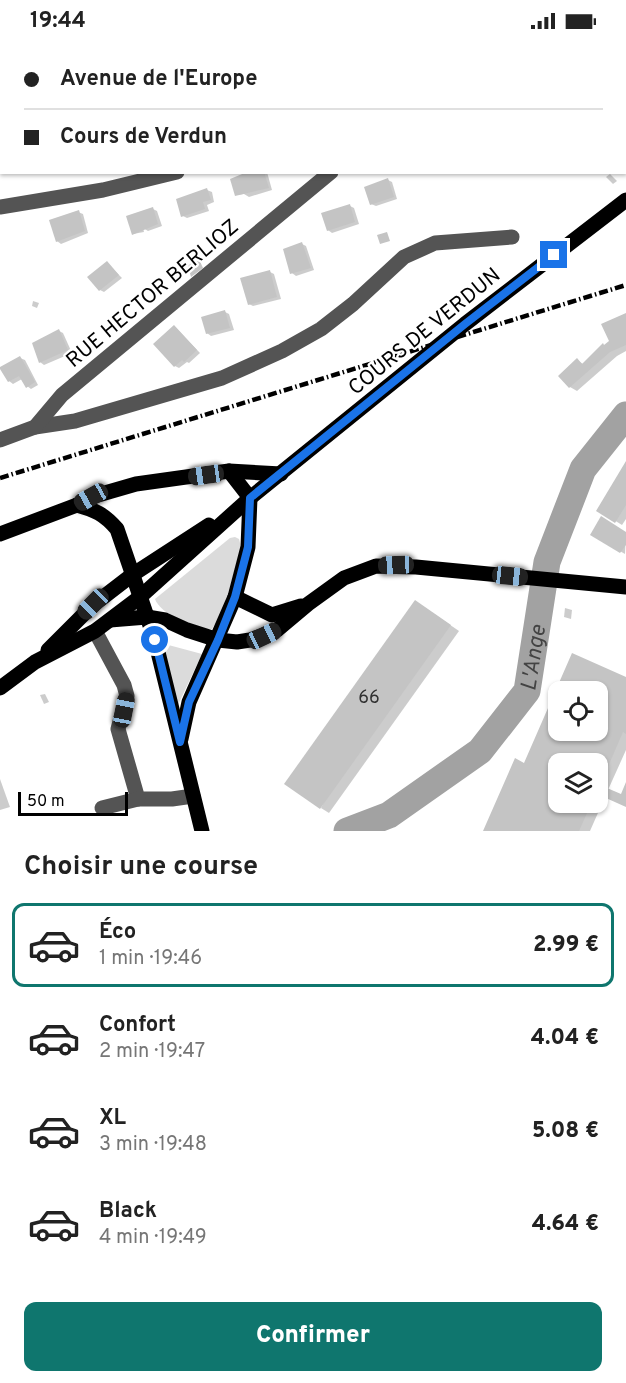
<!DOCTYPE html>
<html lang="fr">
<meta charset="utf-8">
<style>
:root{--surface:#fff;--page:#f6f6f6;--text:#222;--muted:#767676;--line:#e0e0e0;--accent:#0f766e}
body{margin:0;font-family:Overpass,sans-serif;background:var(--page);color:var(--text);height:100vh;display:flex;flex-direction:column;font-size:22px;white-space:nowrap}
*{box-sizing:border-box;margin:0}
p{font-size:20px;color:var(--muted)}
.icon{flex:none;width:33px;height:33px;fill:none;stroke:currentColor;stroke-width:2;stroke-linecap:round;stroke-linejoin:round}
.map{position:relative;height:789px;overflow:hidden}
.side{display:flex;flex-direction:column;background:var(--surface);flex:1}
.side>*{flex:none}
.top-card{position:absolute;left:0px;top:0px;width:627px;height:132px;box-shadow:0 2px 4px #0004;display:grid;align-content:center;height:132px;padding:0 24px;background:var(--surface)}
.fabs{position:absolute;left:548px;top:639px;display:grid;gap:12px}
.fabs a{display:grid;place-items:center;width:60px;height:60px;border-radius:12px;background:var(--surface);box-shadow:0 2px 4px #0004;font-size:30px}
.scale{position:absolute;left:18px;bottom:15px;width:110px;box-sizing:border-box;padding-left:6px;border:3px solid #000;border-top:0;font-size:16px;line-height:21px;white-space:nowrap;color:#000;-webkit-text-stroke:4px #fff;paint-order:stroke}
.end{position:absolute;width:27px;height:27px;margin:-14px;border:8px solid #1a73e8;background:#fff;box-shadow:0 0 0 3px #fff}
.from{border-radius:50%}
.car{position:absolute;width:18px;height:36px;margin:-18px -9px;border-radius:8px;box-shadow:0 0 4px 2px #0007;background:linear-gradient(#222 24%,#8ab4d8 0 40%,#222 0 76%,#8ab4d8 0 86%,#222 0)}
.top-card b{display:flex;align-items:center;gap:21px;height:57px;font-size:22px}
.top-card b+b{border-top:2px solid var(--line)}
.top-card i{width:15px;height:15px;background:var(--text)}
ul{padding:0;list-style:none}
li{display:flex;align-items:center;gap:18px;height:84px;margin:0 12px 9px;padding:0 12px;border:3px solid transparent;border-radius:12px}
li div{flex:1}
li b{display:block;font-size:22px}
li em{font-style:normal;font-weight:800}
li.selected{border-color:var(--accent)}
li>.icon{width:54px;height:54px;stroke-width:1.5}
h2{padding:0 24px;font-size:27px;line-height:72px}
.primary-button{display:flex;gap:12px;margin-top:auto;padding:12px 24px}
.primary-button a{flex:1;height:69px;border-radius:12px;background:var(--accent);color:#fff;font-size:24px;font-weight:800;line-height:69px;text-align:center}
.status{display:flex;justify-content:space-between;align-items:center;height:42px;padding:0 30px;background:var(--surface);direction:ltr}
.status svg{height:16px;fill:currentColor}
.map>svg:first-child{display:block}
.green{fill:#dbdbdb}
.shadow{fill:#0003;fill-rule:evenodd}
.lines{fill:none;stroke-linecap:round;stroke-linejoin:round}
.river{stroke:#a2a2a2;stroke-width:27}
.building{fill:#c4c4c4;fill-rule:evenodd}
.minor{stroke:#545454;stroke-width:15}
.major{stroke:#000;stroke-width:15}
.rail{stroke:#000;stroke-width:4.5;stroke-dasharray:9 3 1.5 3;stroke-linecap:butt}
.route{stroke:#1a73e8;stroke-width:8}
.labels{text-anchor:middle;stroke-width:4.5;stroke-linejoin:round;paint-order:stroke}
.number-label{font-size:18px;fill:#313131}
.street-label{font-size:21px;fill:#000;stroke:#fff}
.water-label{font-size:22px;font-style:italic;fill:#434343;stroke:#fff}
</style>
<div class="status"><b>19:44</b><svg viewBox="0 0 49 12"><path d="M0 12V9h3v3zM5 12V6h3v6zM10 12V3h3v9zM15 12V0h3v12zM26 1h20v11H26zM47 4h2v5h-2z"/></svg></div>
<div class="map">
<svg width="626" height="789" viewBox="0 0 626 789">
<rect width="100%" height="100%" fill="#fff"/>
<g class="green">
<path d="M235,495L239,497L241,505L224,566L212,587C197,589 160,572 155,557L230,496Z"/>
<polygon points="161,601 202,612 177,665"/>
</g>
<g class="shadow">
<polygon points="117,0 154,0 153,2"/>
<polygon points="486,0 506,0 500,2"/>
<polygon points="619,0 626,0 626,21 626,2 617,2"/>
<polygon points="0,97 2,98 0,123"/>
<polygon points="252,130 267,130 272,148 249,155 244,152 236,153"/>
<polygon points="610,132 617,139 613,142 606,135"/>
<polygon points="388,138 392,140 397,157 376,164 371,162"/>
<polygon points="207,148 212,150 214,160 207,163 209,169 187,176 183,174"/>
<polygon points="350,164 354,166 359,182 332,191 328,188"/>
<polygon points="153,167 157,169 162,184 148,189 143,186 144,190 133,192"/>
<polygon points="78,170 83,172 88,191 61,202 57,199"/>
<polygon points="302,202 306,204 314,228 296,234 292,231"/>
<polygon points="107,221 122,236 104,250 100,248"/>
<polygon points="270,230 274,232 281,257 253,264 249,262"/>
<polygon points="33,259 39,261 37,266 32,264"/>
<polygon points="225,270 229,272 234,288 211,294 207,291"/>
<polygon points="626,272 626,309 617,314 577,349 570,345 560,334 577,318 583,322 611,300"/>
<polygon points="175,285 200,311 189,321 187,320 179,326 175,324"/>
<polygon points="59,289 63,291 72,311 44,323 40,320"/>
<polygon points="20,316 25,318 38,343 31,347 27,344 22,337 13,342 9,339"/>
<polygon points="626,422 626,477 622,483 598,468"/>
<polygon points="626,491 625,512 592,493"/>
<polygon points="424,565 459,589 329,771 321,766"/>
<polygon points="565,566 572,568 571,577 564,575"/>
<path d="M573,613L626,637V708L608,748L622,754L626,744V764L605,755L590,789H485L525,723ZM558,650H597V688H558ZM558,722H597V760H558Z"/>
<polygon points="45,652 49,660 44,662 40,653"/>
<polygon points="0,737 10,765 0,768"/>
</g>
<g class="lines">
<path class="river" id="s1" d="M347,789L389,773L480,709L527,649L547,520L583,427L626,373"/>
</g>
<g class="building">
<polygon points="247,130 264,130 269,146 235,154 230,137"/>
<polygon points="388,136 394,155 370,163 364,145"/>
<polygon points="207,146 211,158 203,160 205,167 181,175 176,157"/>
<polygon points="350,162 355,180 327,189 321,171"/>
<polygon points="153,165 158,182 132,193 126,174"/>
<polygon points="79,168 85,189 56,200 49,178"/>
<polygon points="387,190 390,199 380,202 377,193"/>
<polygon points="302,200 311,226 290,232 283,207"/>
<polygon points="198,215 203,226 191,235 188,224"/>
<polygon points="107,219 119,233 99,249 87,235"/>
<polygon points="270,228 277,255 248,263 240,236"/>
<polygon points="225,268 230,286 206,292 201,275"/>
<polygon points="626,271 626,303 610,310 569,346 558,334 577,316 582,322 603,301 604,303 609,299 601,282"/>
<polygon points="174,283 197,308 184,320 182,318 174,325 153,302"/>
<polygon points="59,287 68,308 39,321 32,301"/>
<polygon points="20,314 35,340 26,346 19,334 8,340 0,327 0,325"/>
<polygon points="626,419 626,463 615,481 596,469"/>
<polygon points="601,474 626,490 626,503 620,511 590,493"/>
<polygon points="415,558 451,583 320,767 284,742"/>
<path d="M572,611L626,635V692L623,690L600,743L621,752L626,740V765L597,752V722H558V760H592L579,789H483L515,716L524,721ZM558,650H597V688H558Z"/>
</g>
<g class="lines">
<g class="minor">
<polyline points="0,165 103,148 177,130"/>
<polyline points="35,385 75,379 222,336 282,309 321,287 353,262 404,215 435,201 512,195"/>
<polyline points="0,398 35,385 62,353 331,130"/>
<polyline points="95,589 124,643 127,654 118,687 138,757 172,757 193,754"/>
<polyline points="102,766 138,757"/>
</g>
<g class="major">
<polyline points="229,429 250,456"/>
<path d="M77,463C95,468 104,472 117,487L155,598L202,789"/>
<polyline points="0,492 77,463 91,455 136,442 229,429 281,432"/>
<polyline points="235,555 272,573 301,564"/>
<polyline points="110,578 147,575 165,578 187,588 218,598 237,600 250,598 277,588 308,562 344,536 376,524 416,525 626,545"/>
<polyline points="48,608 93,563 132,533 209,483"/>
<polyline points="0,646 35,620 95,589 140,555 250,456 465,282 626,158"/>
<polyline points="181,697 189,660 235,555 248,505 250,456"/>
</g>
<polyline class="rail" points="0,436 626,243"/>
</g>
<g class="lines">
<polyline class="route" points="155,598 180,700 189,660 218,598 235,555 248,505 250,456 465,282 554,213"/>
</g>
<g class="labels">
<g class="number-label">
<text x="369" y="661">66</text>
</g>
<g class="street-label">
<text transform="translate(152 251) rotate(-40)" y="7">RUE HECTOR BERLIOZ</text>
<text transform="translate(424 289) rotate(-39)" y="7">COURS DE VERDUN</text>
</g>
<g class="water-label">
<text dy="8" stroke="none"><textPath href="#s1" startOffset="266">L'Ange</textPath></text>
</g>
</g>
</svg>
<div class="fabs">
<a><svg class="icon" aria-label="locate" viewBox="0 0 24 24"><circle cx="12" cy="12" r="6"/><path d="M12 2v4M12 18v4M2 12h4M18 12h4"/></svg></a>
<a><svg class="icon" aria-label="layers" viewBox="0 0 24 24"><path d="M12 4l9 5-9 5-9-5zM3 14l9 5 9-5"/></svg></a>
</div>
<div class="scale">50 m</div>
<i class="end from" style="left:155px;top:598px"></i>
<i class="end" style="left:554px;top:213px"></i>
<i class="car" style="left:206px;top:433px;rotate:262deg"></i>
<i class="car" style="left:91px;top:455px;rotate:241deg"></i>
<i class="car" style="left:396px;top:523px;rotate:268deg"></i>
<i class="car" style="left:510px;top:534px;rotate:96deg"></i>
<i class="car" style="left:93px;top:562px;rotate:225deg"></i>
<i class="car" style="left:264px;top:594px;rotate:65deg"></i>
<i class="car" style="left:124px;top:668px;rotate:11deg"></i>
<div class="top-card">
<b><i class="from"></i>Avenue de l'Europe</b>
<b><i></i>Cours de Verdun</b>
</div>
</div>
<section class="side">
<h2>Choisir une course</h2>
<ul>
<li class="selected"><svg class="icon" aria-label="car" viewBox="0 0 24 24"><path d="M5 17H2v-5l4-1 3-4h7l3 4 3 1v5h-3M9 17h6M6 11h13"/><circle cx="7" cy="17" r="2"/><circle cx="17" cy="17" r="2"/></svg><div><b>Éco</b><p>1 min · 19:46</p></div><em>2.99 €</em></li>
<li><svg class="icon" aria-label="car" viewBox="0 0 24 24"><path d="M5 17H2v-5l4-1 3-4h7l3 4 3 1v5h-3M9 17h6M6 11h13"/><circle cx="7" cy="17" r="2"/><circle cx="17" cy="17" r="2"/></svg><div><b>Confort</b><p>2 min · 19:47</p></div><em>4.04 €</em></li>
<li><svg class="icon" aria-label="car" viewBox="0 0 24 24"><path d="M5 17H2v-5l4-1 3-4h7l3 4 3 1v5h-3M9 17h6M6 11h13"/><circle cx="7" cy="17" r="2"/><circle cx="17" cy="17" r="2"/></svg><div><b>XL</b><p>3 min · 19:48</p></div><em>5.08 €</em></li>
<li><svg class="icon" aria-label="car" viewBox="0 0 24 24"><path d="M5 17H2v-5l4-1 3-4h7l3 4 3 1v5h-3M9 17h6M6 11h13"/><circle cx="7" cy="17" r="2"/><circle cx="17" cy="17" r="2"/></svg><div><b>Black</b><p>4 min · 19:49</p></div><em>4.64 €</em></li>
</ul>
<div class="primary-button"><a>Confirmer</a></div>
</section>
